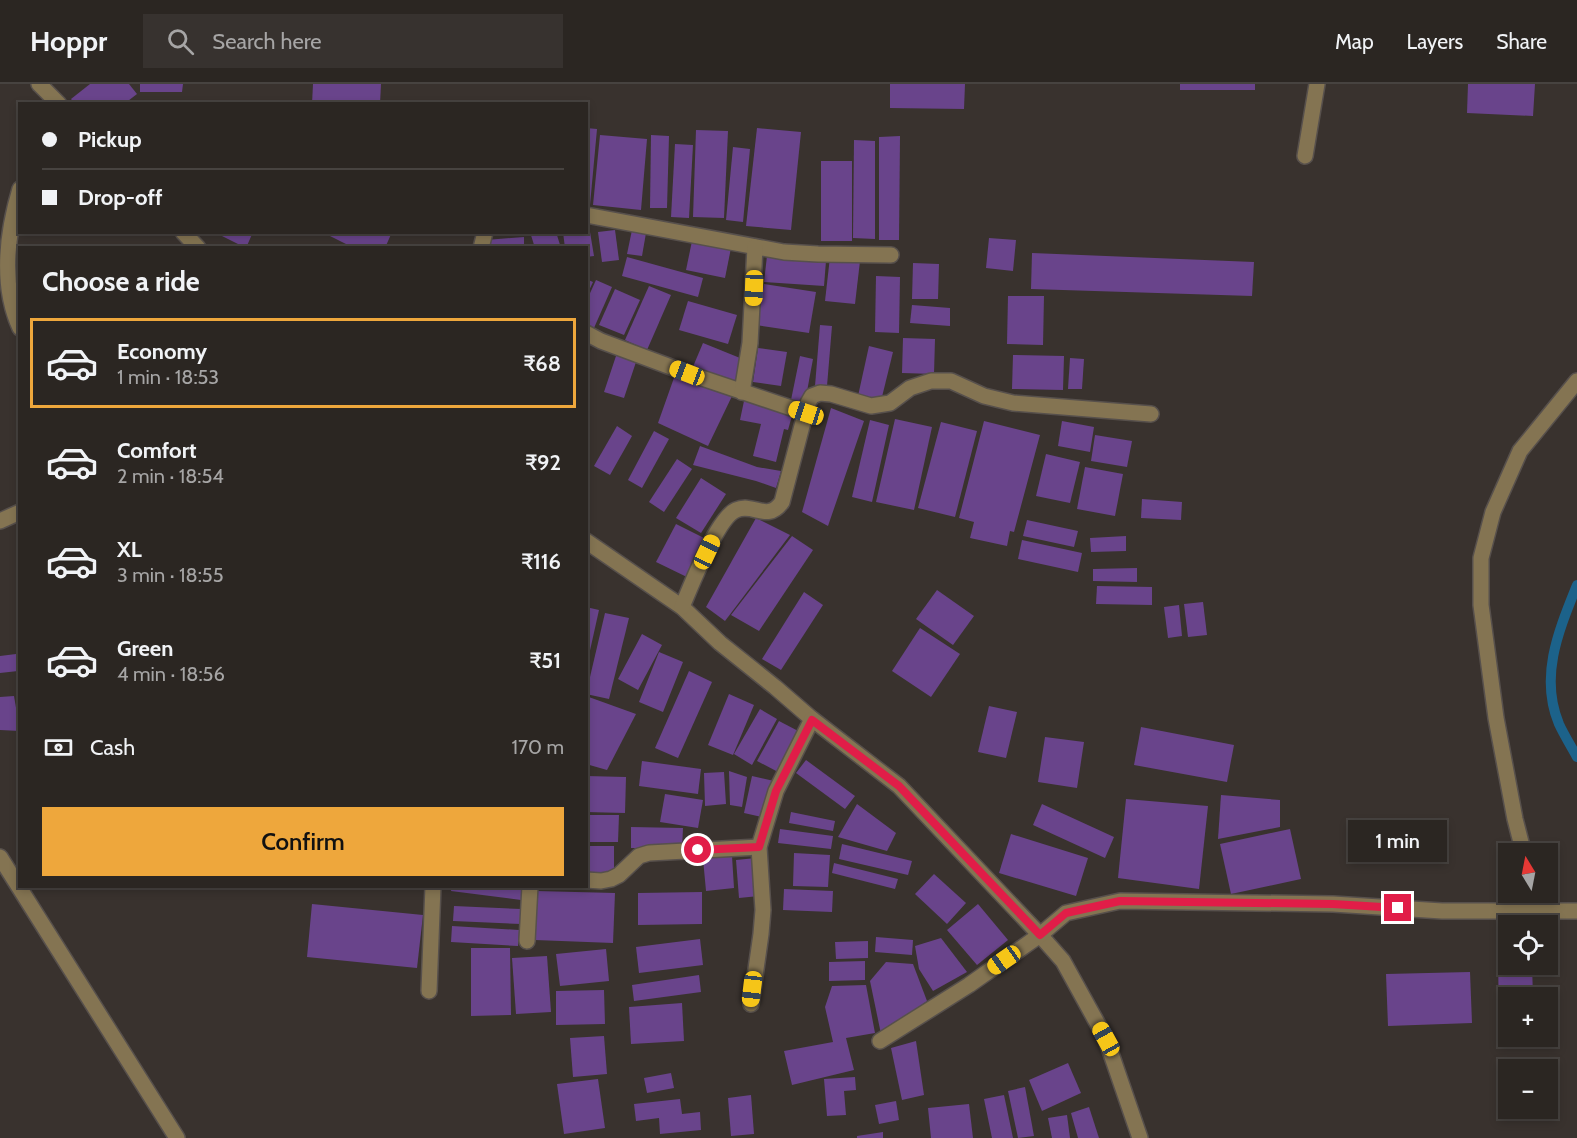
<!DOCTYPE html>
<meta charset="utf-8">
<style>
:root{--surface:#2b2622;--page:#37322f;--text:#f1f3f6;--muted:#a6a5a5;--line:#474340;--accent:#eea73c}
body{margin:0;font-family:Cabin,sans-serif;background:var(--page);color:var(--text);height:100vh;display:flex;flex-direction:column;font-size:22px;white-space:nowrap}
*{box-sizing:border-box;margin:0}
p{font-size:20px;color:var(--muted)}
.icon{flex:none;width:33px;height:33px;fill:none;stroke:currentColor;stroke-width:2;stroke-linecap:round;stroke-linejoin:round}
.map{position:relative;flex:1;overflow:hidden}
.panel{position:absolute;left:18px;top:162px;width:570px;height:642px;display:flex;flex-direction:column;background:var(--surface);border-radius:0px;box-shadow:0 3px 9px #0003,0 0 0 2px var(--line)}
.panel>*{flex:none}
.guide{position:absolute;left:18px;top:18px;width:570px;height:132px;border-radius:0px;box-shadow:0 3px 9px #0003,0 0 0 2px var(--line);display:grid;align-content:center;height:132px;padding:0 24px;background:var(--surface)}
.needle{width:39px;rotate:350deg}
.buttons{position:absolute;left:1498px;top:759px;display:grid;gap:12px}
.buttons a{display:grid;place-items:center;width:60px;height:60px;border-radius:0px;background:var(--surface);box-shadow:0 3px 9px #0003,0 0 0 2px var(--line);font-size:30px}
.end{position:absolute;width:27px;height:27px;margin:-14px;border:8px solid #e11d48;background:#fff;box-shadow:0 0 0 3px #fff}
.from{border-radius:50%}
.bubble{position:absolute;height:42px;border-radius:0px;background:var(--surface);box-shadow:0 3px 9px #0003,0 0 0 2px var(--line);font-size:20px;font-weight:600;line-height:42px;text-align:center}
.car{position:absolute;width:18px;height:36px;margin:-18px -9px;border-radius:8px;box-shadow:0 0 4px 2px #0007;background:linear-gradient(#f5c518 24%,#345 0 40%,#f5c518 0 76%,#345 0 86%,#f5c518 0)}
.guide b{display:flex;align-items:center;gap:21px;height:57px;font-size:22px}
.guide b+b{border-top:2px solid var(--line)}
.guide i{width:15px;height:15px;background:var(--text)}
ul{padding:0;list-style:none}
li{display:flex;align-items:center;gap:18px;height:90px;margin:0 12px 9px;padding:0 12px;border:3px solid transparent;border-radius:0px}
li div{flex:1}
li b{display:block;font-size:22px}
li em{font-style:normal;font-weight:600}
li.selected{border-color:var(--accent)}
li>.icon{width:54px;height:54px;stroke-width:1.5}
h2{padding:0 24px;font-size:27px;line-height:72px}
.pay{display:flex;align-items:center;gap:15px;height:66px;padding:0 24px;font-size:22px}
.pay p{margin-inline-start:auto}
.cta{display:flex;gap:12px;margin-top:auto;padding:12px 24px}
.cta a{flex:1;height:69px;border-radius:0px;background:var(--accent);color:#111;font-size:24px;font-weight:600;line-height:69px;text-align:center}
header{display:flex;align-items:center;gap:36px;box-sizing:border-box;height:84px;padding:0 30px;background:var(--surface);border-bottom:2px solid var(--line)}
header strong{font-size:28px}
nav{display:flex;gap:33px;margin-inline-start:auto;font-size:21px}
.search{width:420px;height:54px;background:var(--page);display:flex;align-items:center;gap:15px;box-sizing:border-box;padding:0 21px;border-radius:0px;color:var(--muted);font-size:22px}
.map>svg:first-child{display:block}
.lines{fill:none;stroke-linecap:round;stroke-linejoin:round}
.stream{stroke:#1c628a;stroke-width:10}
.building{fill:#69448b}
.minor-casing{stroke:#57504c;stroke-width:18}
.minor{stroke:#847452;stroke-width:15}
.route{stroke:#e11d48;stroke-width:8}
</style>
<header>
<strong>Hoppr</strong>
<div class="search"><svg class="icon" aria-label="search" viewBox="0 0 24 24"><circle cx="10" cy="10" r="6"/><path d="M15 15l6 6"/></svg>Search here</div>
<nav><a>Map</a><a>Layers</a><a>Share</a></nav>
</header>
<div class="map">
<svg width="1577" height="1054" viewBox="0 0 1577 1054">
<rect width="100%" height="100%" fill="#39322e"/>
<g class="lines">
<path class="stream" d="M1577,501C1559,546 1539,592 1559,640C1564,651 1571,662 1577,673"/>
</g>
<g class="building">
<polygon points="90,0 129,0 137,10 124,20 75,20 71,15"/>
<polygon points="140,0 183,0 182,8 140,8"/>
<polygon points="313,0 381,0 380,20 312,20"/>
<polygon points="890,0 965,0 964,25 890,24"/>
<rect x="1180" y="0" width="75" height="6"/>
<polygon points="1468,0 1535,0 1533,32 1467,29"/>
<polygon points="586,44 597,45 590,121 586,121"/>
<polygon points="757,44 801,48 791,146 746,142"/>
<polygon points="696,46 728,47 724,134 693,133"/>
<polygon points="600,51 647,55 641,126 593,121"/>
<polygon points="651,51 669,52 667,124 650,124"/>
<polygon points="900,52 899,156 879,156 879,53"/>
<polygon points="854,56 875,57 875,155 853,154"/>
<polygon points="675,60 693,61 689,134 671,133"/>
<polygon points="733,63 750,65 743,138 726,136"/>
<rect x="821" y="77" width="31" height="80"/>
<polygon points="586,136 588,136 594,172 586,173 586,164 565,164 563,148 586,148"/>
<polygon points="615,146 619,176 602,178 598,148"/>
<polygon points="632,146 646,149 642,172 627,170"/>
<polygon points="214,148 253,148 246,164"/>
<polygon points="322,148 392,148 385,164 354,164"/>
<polygon points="530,148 556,148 561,164 535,164"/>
<polygon points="524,153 524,164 487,164 486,156"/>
<polygon points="989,154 1016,156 1013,187 986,184"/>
<polygon points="692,157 731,164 725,194 686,186"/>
<polygon points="1032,169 1254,178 1252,212 1031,205"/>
<polygon points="767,172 826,177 824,202 764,198"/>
<polygon points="627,173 703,194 698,213 622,192"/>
<polygon points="830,173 860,177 855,220 825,217"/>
<polygon points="913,179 939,180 938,215 912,215"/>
<polygon points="876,192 900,193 899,249 875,248"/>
<polygon points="586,195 593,198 586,213"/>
<polygon points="596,196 612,203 594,244 586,241 586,218"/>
<polygon points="764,200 816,208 809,249 756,241"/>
<polygon points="649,202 671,211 647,266 625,256"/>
<polygon points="615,205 640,216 624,251 599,241"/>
<polygon points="1008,212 1044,212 1043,261 1007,260"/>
<polygon points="688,217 737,231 728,260 679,246"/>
<polygon points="912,221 950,224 950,242 910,239"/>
<polygon points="820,241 832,242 827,302 815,302"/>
<polygon points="903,254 935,255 934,290 902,289"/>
<polygon points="703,259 745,276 735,302 692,285"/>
<polygon points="869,262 893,268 881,317 858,312"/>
<polygon points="758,264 787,268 781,302 753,298"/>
<polygon points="617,269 637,275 624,314 604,308"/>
<polygon points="1013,271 1064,272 1063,306 1012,305"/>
<polygon points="800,272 813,275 805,318 791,316"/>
<polygon points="1070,274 1084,275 1082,305 1068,305"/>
<polygon points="675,291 733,310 708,362 658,339"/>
<polygon points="744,317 793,328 788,346 784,345 776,378 753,372 761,340 740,336"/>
<polygon points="831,324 864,337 828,442 802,428"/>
<polygon points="895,335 932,343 914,426 876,418"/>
<polygon points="870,336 889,341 872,418 852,413"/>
<polygon points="984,337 1040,351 1014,448 1010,447 1007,462 970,454 974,438 959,434"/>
<polygon points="1062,337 1094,343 1090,368 1058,362"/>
<polygon points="941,338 977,347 955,433 918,424"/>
<polygon points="617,342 632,352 610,391 594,382"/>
<polygon points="654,347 669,355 642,404 628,396"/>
<polygon points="1095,351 1132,357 1127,383 1091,377"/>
<polygon points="700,362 757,383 781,387 776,404 756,397 693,381"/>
<polygon points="1046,370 1080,378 1070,419 1036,412"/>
<polygon points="677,375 692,385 664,428 649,418"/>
<polygon points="1085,383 1123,390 1115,432 1077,425"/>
<polygon points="701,394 726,410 701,449 676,434"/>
<polygon points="1142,415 1182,418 1181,436 1141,434"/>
<polygon points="756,434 790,451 725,537 706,523"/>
<polygon points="1027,436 1078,447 1074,463 1023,452"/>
<polygon points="676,440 710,457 691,495 656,478"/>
<polygon points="792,452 813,466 759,547 731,531"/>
<polygon points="1126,452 1126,467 1091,468 1090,454"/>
<polygon points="1022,456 1082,469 1078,488 1018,475"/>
<polygon points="1137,484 1137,498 1093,497 1093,485"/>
<polygon points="1097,502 1152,503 1152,521 1096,520"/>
<polygon points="937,506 974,532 953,561 916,535"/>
<polygon points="804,508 823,521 781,586 762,575"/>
<polygon points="1203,518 1207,551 1188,553 1184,520"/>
<polygon points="1179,521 1182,552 1168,554 1164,523"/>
<polygon points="586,523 599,526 587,580 586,580"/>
<polygon points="605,529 629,534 609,615 586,610"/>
<polygon points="920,544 960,570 931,613 892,587"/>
<polygon points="642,550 662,561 638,606 618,595"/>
<polygon points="659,568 683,578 663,628 639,618"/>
<polygon points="16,570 18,587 0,589 0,572"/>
<polygon points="689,587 712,598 678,674 655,664"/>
<polygon points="729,610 754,621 733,671 708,661"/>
<polygon points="14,612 20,647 0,646 0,613"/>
<polygon points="586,612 636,630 607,686 586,680"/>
<polygon points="989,622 1017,628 1006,674 978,668"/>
<polygon points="760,625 777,635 752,681 734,670"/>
<polygon points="779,637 802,649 780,689 757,677"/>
<polygon points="1141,643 1234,661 1227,698 1134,681"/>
<polygon points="1045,653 1084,658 1077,704 1038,698"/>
<polygon points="806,676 855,712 845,725 796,689"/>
<polygon points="642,677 701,685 698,710 639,702"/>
<polygon points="729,687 747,693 742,723 730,721"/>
<polygon points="724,688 726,720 705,722 704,689"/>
<polygon points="586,692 626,693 625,729 586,728"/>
<polygon points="752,692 774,697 766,734 744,729"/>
<polygon points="665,710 703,716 698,744 660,738"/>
<polygon points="1221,711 1280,716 1280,743 1218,755"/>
<polygon points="1126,715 1208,722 1199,805 1118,794"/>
<polygon points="857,720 896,749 887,767 838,753"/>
<polygon points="1042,720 1114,753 1105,774 1033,741"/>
<polygon points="791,728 835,737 833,747 789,739"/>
<polygon points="586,731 619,731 618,758 586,758"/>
<polygon points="631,743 683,744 682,764 631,764"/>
<polygon points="780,745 833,752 831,765 778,759"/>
<polygon points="1290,745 1301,795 1231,810 1220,760"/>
<polygon points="1011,750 1088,774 1076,812 999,789"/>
<polygon points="842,760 912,777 908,791 839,775"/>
<polygon points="586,762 614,762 614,788 586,789"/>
<polygon points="794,769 830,771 828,803 793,802"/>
<polygon points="732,772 734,804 706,807 703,775"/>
<polygon points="756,774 759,812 739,814 736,776"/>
<polygon points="834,779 898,795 895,805 832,789"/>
<polygon points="934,790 966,819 947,840 915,810"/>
<polygon points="452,802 523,802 521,816 451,807"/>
<polygon points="784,805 833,807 832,828 783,826"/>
<polygon points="536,807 615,809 613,859 535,856"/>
<polygon points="702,808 702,840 638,841 638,809"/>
<polygon points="312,820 423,831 417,884 307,873"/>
<polygon points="978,820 1008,856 977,881 947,846"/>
<polygon points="454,822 521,825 521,840 453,837"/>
<polygon points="452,842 519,846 518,862 451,858"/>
<polygon points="876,853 913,856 912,871 875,868"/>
<polygon points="941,854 967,888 933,907 919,885 915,862"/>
<polygon points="700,855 703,881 639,889 636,863"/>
<polygon points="868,857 868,874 836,875 835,858"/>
<polygon points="471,864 510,864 511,931 471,932"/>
<polygon points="606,865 609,897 560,902 556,870"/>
<polygon points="1498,870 1509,870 1509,880 1532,880 1533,914 1509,914 1509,942 1499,943"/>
<polygon points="547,872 551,928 516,930 512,874"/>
<polygon points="865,877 865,896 829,897 829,878"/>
<polygon points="886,878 913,880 927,917 881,950 870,897"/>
<polygon points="1470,888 1472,939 1388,942 1386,890"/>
<polygon points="699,891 701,908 634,917 632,901"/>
<polygon points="866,901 875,949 846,954 854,986 792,1001 784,967 833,958 825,923 832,902"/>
<polygon points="604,906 605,940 556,941 556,907"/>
<polygon points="682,919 684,957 631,960 629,923"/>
<polygon points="604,952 607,990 573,993 570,954"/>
<polygon points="916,957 924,1011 902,1016 891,964"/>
<polygon points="1068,979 1081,1009 1042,1027 1029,996"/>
<polygon points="671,989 674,1004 647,1009 644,994"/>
<polygon points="855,993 856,1006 844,1007 846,1031 827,1032 824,995"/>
<polygon points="598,995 605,1044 564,1050 557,1000"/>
<polygon points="1025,1003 1034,1052 1018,1054 1008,1007"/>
<polygon points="751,1011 754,1050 731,1052 728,1014"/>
<polygon points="1004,1011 1013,1054 992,1054 984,1015"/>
<polygon points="680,1015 682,1030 700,1028 701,1046 660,1050 659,1034 636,1037 634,1020"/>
<polygon points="896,1017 899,1036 879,1040 875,1021"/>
<polygon points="969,1020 973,1054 931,1054 928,1024"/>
<polygon points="1089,1023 1099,1054 1078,1054 1071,1029"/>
<polygon points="1067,1031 1070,1054 1052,1054 1048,1034"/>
<polygon points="883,1048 883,1054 857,1054 857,1052"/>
</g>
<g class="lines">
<g class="minor-casing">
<g id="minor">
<polyline points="39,0 59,20"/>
<polyline points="1305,72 1317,0"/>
<path d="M20,105C7,149 0,200 20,244"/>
<polyline points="586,131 784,168 818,170 891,171"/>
<polyline points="183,148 198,164"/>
<polyline points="481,164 485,148"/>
<polyline points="586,249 601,257 687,289 806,329"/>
<polyline points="742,308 750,259 755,163"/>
<polyline points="0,437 20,428"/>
<polyline points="586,457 682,523 720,559 775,603 812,635 899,702 1040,851 1063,877 1106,955 1140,1054"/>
<path d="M682,523C691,502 717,434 736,426C754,418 767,439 782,418L808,319L812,312L820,309L831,310L871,322L890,319L910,304L931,297H951L984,312L1013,319L1151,330"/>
<polyline points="1524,770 1515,735 1496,634 1481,521 1481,474 1493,428 1520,367 1577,297"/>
<polyline points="0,773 177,1054"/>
<polyline points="586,796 601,797 611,795 619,791 639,772 649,769 759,763"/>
<polyline points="1535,808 1541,827"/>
<polyline points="527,857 530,802"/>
<polyline points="429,907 433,802"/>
<polyline points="751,920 761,850 763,826 759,763 776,707 812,635"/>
<polyline points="880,957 969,901 1040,851 1066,829 1120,817 1333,820 1442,827 1577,827"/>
</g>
</g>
<use href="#minor" class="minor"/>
</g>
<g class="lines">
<polyline class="route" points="698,766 759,763 776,707 812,636 899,702 1040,851 1066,829 1120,817 1333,820 1398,824"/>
</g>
</svg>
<div class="buttons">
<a><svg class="needle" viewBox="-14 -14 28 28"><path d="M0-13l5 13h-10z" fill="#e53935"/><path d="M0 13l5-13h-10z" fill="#a6a5a5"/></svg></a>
<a><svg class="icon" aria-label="locate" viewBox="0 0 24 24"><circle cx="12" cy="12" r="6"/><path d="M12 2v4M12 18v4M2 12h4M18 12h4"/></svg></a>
<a>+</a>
<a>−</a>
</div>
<i class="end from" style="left:698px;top:766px"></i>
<i class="end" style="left:1398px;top:824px"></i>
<div class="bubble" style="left:1348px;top:736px;width:99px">1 min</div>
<i class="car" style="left:754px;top:204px;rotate:182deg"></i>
<i class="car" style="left:687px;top:289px;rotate:291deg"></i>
<i class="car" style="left:806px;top:329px;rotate:288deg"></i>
<i class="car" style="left:707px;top:468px;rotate:25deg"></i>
<i class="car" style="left:1004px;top:876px;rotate:235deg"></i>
<i class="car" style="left:752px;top:905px;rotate:187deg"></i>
<i class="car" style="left:1106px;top:955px;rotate:331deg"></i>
<div class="guide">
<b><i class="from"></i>Pickup</b>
<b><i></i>Drop-off</b>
</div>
<section class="panel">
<h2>Choose a ride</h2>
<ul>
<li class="selected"><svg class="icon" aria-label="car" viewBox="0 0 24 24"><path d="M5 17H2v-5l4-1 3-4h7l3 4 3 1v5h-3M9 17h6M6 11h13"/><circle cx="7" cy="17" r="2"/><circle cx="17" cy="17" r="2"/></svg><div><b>Economy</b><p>1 min · 18:53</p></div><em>₹68</em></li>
<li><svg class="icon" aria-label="car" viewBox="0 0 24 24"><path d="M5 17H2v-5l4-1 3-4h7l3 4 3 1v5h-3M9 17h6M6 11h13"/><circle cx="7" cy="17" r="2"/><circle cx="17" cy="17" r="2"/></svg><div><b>Comfort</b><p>2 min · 18:54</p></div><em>₹92</em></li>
<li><svg class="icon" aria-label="car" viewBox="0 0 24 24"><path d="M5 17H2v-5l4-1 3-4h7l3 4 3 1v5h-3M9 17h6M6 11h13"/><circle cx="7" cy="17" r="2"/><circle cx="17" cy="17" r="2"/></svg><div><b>XL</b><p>3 min · 18:55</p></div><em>₹116</em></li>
<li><svg class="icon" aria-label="car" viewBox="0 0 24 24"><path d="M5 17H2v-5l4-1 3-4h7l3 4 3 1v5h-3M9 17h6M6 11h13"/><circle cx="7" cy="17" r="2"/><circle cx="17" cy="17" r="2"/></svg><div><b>Green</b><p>4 min · 18:56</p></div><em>₹51</em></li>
</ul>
<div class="pay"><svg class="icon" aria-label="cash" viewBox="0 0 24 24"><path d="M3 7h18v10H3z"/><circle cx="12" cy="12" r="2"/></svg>Cash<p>170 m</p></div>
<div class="cta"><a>Confirm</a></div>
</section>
</div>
